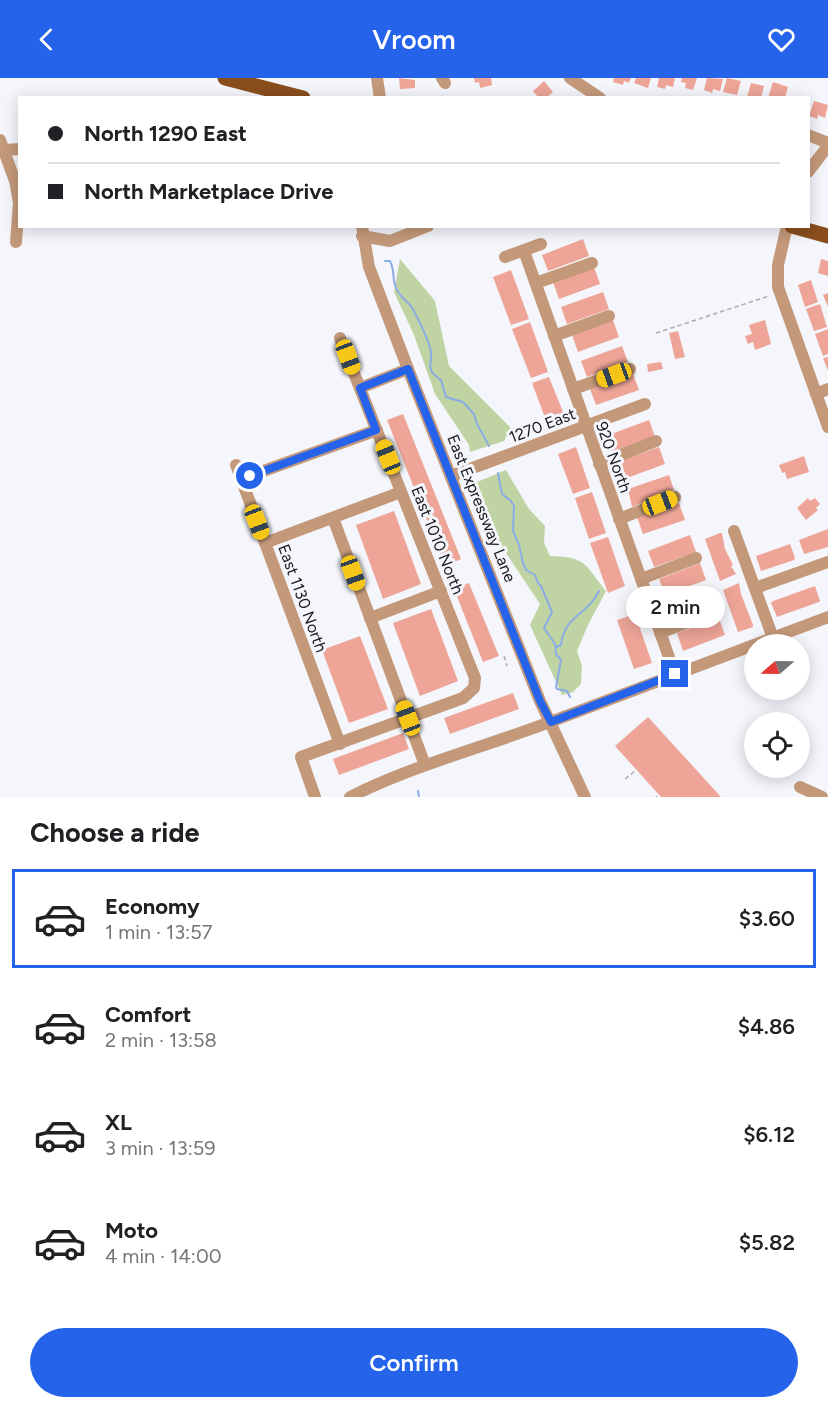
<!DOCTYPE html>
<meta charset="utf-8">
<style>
:root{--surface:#fff;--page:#f2f2f2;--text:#202124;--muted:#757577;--line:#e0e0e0;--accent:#2563eb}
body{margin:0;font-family:Figtree,sans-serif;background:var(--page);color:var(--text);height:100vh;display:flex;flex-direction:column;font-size:22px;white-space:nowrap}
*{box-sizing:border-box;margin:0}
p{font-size:20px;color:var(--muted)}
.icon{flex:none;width:33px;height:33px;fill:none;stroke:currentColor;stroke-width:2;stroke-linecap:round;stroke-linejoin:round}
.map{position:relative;height:719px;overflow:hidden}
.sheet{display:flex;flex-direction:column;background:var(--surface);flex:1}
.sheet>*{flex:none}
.hud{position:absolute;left:18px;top:18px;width:792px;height:132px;border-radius:0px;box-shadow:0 3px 15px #0003;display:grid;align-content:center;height:132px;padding:0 30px;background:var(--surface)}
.needle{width:39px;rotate:250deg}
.buttons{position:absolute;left:744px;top:556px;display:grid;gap:12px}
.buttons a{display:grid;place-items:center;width:66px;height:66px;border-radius:50%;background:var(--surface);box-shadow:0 3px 15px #0003;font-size:30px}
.end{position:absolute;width:27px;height:27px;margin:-14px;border:8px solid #2563eb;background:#fff;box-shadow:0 0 0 3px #fff}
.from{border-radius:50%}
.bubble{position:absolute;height:42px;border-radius:21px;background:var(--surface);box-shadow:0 3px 15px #0003;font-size:20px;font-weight:600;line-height:42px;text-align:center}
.car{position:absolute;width:18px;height:36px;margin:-18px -9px;border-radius:8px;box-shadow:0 0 4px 2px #0007;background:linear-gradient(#f5c518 24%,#345 0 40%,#f5c518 0 76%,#345 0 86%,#f5c518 0)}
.hud b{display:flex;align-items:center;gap:21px;height:57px;font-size:22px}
.hud b+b{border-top:2px solid var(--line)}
.hud i{width:15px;height:15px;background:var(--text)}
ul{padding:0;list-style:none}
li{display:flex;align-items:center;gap:18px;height:99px;margin:0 12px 9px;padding:0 18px;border:3px solid transparent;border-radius:0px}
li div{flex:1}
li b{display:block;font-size:22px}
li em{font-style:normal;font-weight:600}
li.on{border-color:var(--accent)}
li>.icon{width:54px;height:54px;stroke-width:1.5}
h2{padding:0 30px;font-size:27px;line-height:72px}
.primary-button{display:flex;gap:12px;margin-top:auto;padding:12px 30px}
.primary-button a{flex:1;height:69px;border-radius:36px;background:var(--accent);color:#fff;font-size:24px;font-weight:600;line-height:69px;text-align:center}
header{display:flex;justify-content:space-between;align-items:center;height:78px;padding:0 30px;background:var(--accent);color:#fff;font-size:27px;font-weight:600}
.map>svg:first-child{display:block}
.green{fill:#bfd4a2}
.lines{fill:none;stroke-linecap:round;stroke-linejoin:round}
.stream{stroke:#8bace4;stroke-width:2}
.building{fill:#eea598}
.path{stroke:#a9abb0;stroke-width:1.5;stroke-dasharray:4.5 3;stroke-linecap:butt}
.minor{stroke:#c4997a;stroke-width:12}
.major{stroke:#894e1c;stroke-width:15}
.route{stroke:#2563eb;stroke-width:8}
.labels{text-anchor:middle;stroke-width:6;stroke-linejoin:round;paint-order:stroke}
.street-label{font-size:16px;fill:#18191b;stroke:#f4f6fc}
</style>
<header><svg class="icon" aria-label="back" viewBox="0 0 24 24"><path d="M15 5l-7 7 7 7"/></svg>Vroom<svg class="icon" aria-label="heart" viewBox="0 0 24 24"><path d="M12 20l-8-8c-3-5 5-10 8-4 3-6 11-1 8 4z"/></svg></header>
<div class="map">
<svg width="828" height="719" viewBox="0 0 828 719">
<rect width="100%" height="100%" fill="#f4f6fc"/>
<g class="green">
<polygon points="400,181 435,223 449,288 511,350 504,363 470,374 469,367 435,316 414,257 394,214"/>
<path d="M506,392L529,431L545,448L544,465L550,478C587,479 584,486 606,513L587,549L577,573L582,588L581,606L573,614L562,617L530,547L540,526L498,463L477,404Z"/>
</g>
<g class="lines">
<g class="stream">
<path d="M385,183H390C395,192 392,201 396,210C399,218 406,222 411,228C416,236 428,261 430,270C435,286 422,289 441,302L446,319L463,324L474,336L477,346L489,368"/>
<polyline points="498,395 502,416 511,423 514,428 513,453 519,467 523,485 526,492 535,497 538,505 541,508 552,534 544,550 555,566 556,576 561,582 556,609 557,611 567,613 570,619"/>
<path d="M556,569L561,567C564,537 589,536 599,513"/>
<polyline points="418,713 419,719"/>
</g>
</g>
<g class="building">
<polygon points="399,0 415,2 415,10 400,11"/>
<polygon points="474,0 491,0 492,7 480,10 479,4 475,5"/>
<polygon points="614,0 631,0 629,5 624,3 623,7 613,4"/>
<polygon points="636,0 651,0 648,10 634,5"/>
<polygon points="659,0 675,0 673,9 666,7 665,11 657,9"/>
<polygon points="682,0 697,0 693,12 685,10 686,5 681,4"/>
<polygon points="707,0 723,1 720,13 713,11 712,15 704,12"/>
<polygon points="727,0 741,3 737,17 723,14"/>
<polygon points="544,3 553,14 546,20 539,20 533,13"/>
<polygon points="773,4 788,9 785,20 768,20"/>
<polygon points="751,5 764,8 761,20 747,19"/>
<polygon points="814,23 828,27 825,40 818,37 817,41 809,38"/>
<polygon points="583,161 589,178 548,193 542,177"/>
<polygon points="821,181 828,183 828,198 818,195"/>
<polygon points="594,189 600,206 559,221 553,204"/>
<polygon points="511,192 529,241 511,247 493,199"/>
<polygon points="811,202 818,224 805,229 798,207"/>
<polygon points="603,214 609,231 567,246 561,229"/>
<polygon points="828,215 828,229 823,217"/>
<polygon points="820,226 827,249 814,253 806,231"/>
<polygon points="613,242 619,259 578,274 572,257"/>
<polygon points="765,242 771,266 755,272 753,264 748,266 745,258 752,256 749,247"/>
<polygon points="530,244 548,294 531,300 512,251"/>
<polygon points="828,251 828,276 823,278 815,256"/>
<polygon points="678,253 685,279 675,281 669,255"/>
<polygon points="622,268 628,284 587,299 581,283"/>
<polygon points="828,279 828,293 823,280"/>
<polygon points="661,284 663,291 648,294 647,286"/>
<polygon points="633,296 639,312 596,327 590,311"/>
<polygon points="549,299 565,339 547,345 532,305"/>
<polygon points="403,336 461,481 445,488 387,342"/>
<polygon points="649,342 655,359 612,375 606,358"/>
<polygon points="576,369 590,410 573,416 558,376"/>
<polygon points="659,369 665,386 624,401 618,384"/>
<polygon points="804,378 809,394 787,401 785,394 782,395 779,387"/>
<polygon points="669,397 674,412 632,429 628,411"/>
<polygon points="592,414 606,455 589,461 575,420"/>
<polygon points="808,420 810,423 815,420 820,426 816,430 818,432 806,442 797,430"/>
<polygon points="679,425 685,442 643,456 637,439"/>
<polygon points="394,433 421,506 383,521 356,447"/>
<polygon points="828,451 828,469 804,476 799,462"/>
<polygon points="720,455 722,455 725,471 733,487 731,488 736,496 720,503 705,461"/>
<polygon points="690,457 696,474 654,489 648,473"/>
<polygon points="608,459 625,508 608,515 590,465"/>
<polygon points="790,466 795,480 794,482 761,493 756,478"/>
<polygon points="700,485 706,502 665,517 659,501"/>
<polygon points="469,505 499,578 483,584 454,511"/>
<polygon points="739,505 741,516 753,547 753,549 738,554 723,512"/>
<polygon points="815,508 820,523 819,524 777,539 771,525 773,523"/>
<polygon points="710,513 715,529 674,544 668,527"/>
<polygon points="431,531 458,603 420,618 393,545"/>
<polygon points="635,536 652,585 634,591 617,542"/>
<polygon points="719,540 725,557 683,573 677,555"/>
<polygon points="360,558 388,631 349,645 322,572"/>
<polygon points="513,615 519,631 450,656 444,640"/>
<polygon points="648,639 721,719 661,719 615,668"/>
<polygon points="403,655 409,671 339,697 333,681"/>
</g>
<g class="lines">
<g class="path">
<polyline points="656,255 769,218"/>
<polyline points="504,578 507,588"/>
<polyline points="625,701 635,693"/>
<polyline points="656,719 657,718"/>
</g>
<g class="minor">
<polyline points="377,0 380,20"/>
<polyline points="442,0 445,5"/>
<polyline points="570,0 600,20"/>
<polyline points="808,57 828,65"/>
<polyline points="0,62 15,103 19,125 16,164"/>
<polyline points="4,72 20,71"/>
<polyline points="808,94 828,68"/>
<polyline points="362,148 369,189 408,291 540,623 585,719"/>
<polyline points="787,148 778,187 778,209 828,349"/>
<polyline points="362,158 390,163 428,148"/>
<polyline points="524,173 675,596"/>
<polyline points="505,179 541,166"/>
<polyline points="536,205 592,185"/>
<polyline points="554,258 609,238"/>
<polyline points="360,310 408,291"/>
<polyline points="573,311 630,291"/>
<polyline points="816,316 828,311"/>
<polyline points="599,386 656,363"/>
<polyline points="236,387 340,666"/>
<polyline points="451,398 645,326"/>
<polyline points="241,401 377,352"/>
<polyline points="333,440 425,687"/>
<polyline points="619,441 675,419"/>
<polyline points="734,453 773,560"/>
<polyline points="265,465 401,414"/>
<polyline points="641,501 696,480"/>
<polyline points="755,510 828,484"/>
<polyline points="370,540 441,513"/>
<polyline points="660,555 714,534"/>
<polyline points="800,709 822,719"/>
<polyline points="315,719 301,679 463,620 474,610 475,600 340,260"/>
<path d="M350,719C414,687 484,669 550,644C643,609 735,574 828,539"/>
</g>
<g class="major">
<polyline points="225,0 303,20"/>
<polyline points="792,148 828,158"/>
</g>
</g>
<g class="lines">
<polyline class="route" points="250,398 376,352 360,310 408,291 540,623 551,644 675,596"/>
</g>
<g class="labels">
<g class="street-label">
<text transform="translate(542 347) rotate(-21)" y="6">1270 East</text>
<text transform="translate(614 379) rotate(70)" y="6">920 North</text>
<text transform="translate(482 430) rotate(68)" y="6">East Expressway Lane</text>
<text transform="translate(438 462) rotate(68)" y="6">East 1010 North</text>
<text transform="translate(303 520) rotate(70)" y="6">East 1130 North</text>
</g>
</g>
</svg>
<div class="buttons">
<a><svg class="needle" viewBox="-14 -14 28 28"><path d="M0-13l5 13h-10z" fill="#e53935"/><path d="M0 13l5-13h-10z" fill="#757577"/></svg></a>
<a><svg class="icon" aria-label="locate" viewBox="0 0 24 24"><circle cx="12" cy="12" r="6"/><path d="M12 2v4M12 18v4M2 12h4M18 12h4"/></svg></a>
</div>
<i class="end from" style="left:250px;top:398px"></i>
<i class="end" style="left:675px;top:596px"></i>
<div class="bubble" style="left:626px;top:508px;width:99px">2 min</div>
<i class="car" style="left:348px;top:279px;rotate:159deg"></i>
<i class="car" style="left:614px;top:297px;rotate:250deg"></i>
<i class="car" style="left:388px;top:379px;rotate:338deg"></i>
<i class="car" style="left:660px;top:425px;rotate:69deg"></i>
<i class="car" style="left:257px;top:444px;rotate:159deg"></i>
<i class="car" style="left:353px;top:495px;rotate:160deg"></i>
<i class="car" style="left:408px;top:640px;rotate:339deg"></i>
<div class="hud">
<b><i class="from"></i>North 1290 East</b>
<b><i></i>North Marketplace Drive</b>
</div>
</div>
<section class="sheet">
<h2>Choose a ride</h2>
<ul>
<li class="on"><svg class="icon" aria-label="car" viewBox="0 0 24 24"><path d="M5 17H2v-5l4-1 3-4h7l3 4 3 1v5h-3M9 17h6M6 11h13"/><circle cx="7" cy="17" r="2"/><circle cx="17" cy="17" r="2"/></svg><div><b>Economy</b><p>1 min · 13:57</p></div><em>$3.60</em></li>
<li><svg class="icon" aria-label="car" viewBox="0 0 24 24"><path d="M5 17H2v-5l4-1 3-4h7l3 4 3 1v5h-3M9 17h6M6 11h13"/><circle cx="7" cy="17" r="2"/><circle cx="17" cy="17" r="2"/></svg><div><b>Comfort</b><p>2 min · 13:58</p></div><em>$4.86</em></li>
<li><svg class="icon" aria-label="car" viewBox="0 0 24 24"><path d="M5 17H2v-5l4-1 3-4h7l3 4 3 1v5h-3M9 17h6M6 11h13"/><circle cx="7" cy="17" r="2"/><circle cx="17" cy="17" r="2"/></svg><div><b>XL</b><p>3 min · 13:59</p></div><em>$6.12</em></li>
<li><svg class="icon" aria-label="car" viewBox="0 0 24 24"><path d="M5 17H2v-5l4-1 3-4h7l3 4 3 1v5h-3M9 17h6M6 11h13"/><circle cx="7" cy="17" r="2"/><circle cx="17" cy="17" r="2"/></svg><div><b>Moto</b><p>4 min · 14:00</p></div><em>$5.82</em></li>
</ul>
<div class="primary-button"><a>Confirm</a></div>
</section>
